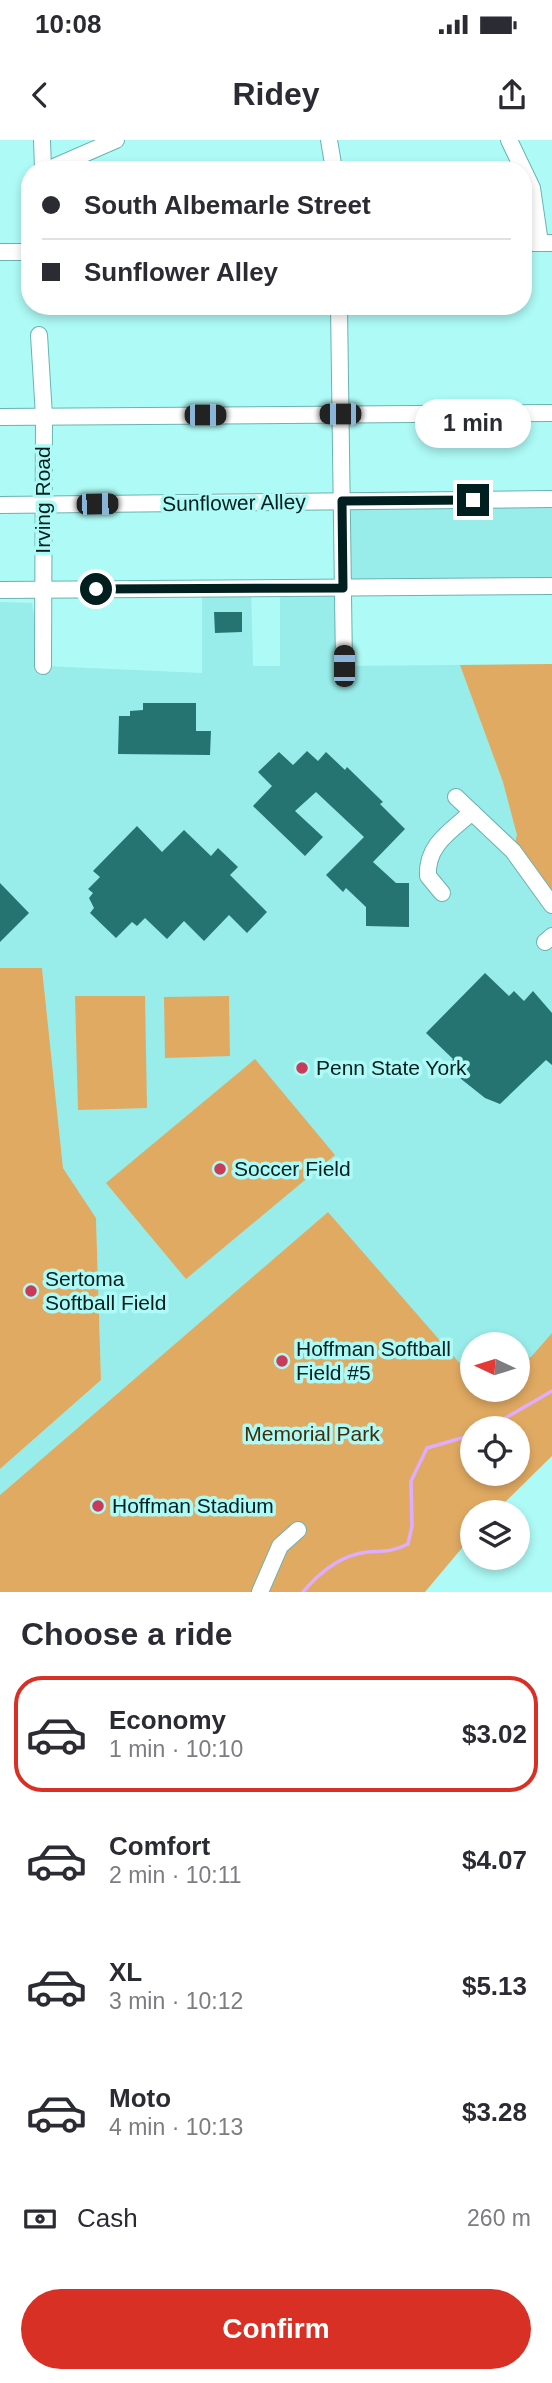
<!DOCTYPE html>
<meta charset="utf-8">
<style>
:root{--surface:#fff;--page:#f7f7f7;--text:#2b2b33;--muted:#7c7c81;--line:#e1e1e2;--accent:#d93025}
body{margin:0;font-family:Arial,sans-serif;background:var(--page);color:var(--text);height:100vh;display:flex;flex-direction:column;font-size:26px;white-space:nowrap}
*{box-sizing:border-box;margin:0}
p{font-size:23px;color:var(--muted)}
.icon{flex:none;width:38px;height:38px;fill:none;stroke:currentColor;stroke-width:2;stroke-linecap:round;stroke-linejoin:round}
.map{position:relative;height:1452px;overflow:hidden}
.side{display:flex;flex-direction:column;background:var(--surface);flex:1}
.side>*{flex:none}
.guide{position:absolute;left:21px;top:21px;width:511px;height:154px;border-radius:28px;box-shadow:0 4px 10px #0003;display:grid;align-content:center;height:154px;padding:0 21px;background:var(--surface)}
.needle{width:46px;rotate:274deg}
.fabs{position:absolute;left:460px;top:1192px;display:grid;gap:14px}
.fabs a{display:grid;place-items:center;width:70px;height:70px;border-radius:50%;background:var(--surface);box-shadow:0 4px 10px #0003;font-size:35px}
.end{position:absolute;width:32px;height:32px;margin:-16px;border:9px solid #001f1e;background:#fff;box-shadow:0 0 0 4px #fff}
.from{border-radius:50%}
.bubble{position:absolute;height:49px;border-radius:24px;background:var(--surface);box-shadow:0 4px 10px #0003;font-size:23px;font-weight:700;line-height:49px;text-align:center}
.car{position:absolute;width:21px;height:42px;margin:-21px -10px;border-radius:9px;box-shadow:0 0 5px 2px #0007;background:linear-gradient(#222 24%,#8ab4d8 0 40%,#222 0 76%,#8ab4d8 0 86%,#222 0)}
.guide b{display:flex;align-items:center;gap:24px;height:66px;font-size:26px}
.guide b+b{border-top:2px solid var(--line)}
.guide i{width:18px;height:18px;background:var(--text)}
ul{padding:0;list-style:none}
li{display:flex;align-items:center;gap:21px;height:116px;margin:0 14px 10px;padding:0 7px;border:4px solid transparent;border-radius:28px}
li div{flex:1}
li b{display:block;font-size:26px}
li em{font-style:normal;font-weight:700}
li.selected{border-color:var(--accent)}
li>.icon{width:63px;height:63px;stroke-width:1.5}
h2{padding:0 21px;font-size:32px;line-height:84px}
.pay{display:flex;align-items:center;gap:18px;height:77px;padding:0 21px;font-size:26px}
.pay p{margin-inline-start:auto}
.action{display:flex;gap:14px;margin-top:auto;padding:14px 21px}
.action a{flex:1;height:80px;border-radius:42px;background:var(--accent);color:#fff;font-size:28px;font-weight:700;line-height:80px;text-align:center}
.status{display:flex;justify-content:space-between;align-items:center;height:49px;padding:0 35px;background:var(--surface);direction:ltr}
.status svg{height:19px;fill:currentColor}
header{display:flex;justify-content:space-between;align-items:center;height:91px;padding:0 21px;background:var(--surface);font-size:32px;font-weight:700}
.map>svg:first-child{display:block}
.built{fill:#98ece9}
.green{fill:#e1aa63;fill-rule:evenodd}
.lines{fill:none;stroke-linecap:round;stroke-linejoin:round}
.stream{stroke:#dfadfe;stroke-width:3.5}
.building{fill:#267471}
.minor-casing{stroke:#69b3b0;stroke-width:18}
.minor{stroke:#fff;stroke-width:16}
.route{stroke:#001f1e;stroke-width:9}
.poi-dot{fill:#ca3b5a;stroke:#aefaf6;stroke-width:2.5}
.labels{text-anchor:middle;stroke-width:7;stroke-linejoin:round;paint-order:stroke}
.street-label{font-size:21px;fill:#001f1e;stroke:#aefaf6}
.poi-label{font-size:21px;fill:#001f1e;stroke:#aefaf6;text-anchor:start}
.park-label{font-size:21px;fill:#452c08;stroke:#aefaf6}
</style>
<div class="status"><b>10:08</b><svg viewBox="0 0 49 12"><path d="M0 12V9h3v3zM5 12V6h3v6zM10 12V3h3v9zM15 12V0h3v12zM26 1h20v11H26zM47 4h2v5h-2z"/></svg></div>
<header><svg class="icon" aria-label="back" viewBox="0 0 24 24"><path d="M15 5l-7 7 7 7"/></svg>Ridey<svg class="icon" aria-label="share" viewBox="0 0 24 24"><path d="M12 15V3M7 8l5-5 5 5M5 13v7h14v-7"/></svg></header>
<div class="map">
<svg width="552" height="1452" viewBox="0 0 552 1452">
<rect width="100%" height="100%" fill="#aefaf6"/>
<polygon class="built" points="552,359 552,446 343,448 344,526 552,524 552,1316 544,1321 518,1288 518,1204 472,1204 472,1238 328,1072 0,1355 0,1329 101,1240 96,1078 63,1028 42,828 0,828 0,462 32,463 43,526 202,533 202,448 251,448 253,526 280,526 280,448 343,447 342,361"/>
<g class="green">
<polygon points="552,524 552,765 513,711 517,695 503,642 460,525"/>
<polygon points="0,828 42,828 63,1028 96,1078 101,1240 0,1329"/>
<polygon points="75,856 145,856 147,968 78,970"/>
<polygon points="229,856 230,916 165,918 164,857"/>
<polygon points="255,919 335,1015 186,1139 106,1043"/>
<path d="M328,1072L470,1235L472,1233V1250H518V1220L531,1217L552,1193V1316L495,1372H472V1396L425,1452H0V1355ZM472,1288H518V1334H472Z"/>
</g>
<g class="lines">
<g class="stream">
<polyline points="488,1288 552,1251"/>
<path d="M303,1452C319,1433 341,1415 367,1412C383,1411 393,1412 408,1404L412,1386L411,1341L427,1308L472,1295"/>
</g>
</g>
<g class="building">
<polygon points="214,472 242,472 242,492 215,493"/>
<polygon points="143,563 196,563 196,591 211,591 210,615 118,614 119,576 130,576 130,571 143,570"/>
<polygon points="307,611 318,621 326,612 345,630 347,627 383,662 380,664 405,689 373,722 396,743 409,743 409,787 366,786 366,767 346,748 343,752 326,735 364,697 316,652 295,671 323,697 305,716 253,666 272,646 258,632 279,612 293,625"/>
<polygon points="137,686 162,712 184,690 211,716 218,708 238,727 230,735 267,772 247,793 229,775 204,801 184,781 167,799 145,778 137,786 132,782 116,798 90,773 94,768 89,758 93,753 88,749 100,737 93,731"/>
<polygon points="0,743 29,773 0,802"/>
<polygon points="485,833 509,856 514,851 524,861 533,851 552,873 552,925 546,920 500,964 485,958 446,927 453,919 426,893"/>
</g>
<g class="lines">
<g class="minor-casing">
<g id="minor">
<polyline points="42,0 43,30"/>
<polyline points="329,0 334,30"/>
<polyline points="509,0 532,48 540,103"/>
<polyline points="47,30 116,0"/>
<polyline points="523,103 552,103"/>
<polyline points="0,112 30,112"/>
<polyline points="339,166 344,526"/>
<polyline points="39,195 44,276 43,526"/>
<polyline points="0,277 552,273"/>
<polyline points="0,365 552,359"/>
<polyline points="0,450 552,446"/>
<polyline points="456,657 513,711 552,765"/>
<path d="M442,753L428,736C426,705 451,691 472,672"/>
<polyline points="545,802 552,796"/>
<polyline points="260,1452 280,1406 298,1390"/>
</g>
</g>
<use href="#minor" class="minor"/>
</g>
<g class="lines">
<polyline class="route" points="96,449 343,448 342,361 473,360"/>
</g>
<g class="poi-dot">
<circle cx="302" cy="928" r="7"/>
<circle cx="220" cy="1029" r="7"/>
<circle cx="31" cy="1151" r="7"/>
<circle cx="282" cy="1221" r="7"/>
<circle cx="98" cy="1366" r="7"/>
</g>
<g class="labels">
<g class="street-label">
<text transform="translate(43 360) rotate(-90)" y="7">Irving Road</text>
<text transform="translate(234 363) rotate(-1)" y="7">Sunflower Alley</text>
</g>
<g class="poi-label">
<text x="316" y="935">Penn State York</text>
<text x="234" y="1036">Soccer Field</text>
<text x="45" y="1146">Sertoma<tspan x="45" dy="24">Softball Field</tspan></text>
<text x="296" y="1216">Hoffman Softball<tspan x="296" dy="24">Field #5</tspan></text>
<text x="112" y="1373">Hoffman Stadium</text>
</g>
<g class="park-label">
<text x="312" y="1301">Memorial Park</text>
</g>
</g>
</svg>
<div class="fabs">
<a><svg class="needle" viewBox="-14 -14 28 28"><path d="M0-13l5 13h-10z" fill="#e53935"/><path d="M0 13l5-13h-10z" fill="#7c7c81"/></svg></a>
<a><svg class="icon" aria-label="locate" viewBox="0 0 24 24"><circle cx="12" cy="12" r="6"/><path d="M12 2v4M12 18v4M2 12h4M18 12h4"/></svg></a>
<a><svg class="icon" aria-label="layers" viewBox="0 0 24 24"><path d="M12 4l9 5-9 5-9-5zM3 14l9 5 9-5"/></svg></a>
</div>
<i class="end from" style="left:96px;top:449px"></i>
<i class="end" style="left:473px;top:360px"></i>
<div class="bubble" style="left:415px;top:259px;width:116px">1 min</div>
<i class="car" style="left:340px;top:274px;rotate:270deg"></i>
<i class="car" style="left:205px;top:275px;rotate:90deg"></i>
<i class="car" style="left:97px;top:364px;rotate:89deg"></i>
<i class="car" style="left:344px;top:526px;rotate:0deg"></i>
<div class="guide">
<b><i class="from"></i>South Albemarle Street</b>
<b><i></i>Sunflower Alley</b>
</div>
</div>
<section class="side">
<h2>Choose a ride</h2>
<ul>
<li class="selected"><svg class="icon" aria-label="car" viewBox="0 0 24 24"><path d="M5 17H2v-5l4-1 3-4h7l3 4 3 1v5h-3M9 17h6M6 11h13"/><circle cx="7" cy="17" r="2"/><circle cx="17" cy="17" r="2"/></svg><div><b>Economy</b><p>1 min · 10:10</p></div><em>$3.02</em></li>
<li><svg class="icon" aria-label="car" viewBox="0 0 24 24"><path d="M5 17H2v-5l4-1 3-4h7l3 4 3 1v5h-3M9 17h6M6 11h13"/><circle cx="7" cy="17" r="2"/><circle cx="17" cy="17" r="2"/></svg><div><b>Comfort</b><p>2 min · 10:11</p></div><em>$4.07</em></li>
<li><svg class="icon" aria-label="car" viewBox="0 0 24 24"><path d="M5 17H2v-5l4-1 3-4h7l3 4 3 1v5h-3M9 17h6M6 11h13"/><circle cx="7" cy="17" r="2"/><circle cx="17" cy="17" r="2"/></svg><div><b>XL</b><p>3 min · 10:12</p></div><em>$5.13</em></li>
<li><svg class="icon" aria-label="car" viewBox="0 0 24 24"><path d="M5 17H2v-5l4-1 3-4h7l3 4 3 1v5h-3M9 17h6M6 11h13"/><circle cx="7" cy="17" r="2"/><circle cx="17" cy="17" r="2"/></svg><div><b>Moto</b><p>4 min · 10:13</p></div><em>$3.28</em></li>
</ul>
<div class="pay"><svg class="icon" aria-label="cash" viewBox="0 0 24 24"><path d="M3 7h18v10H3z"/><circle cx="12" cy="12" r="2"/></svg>Cash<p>260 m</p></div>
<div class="action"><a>Confirm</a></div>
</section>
